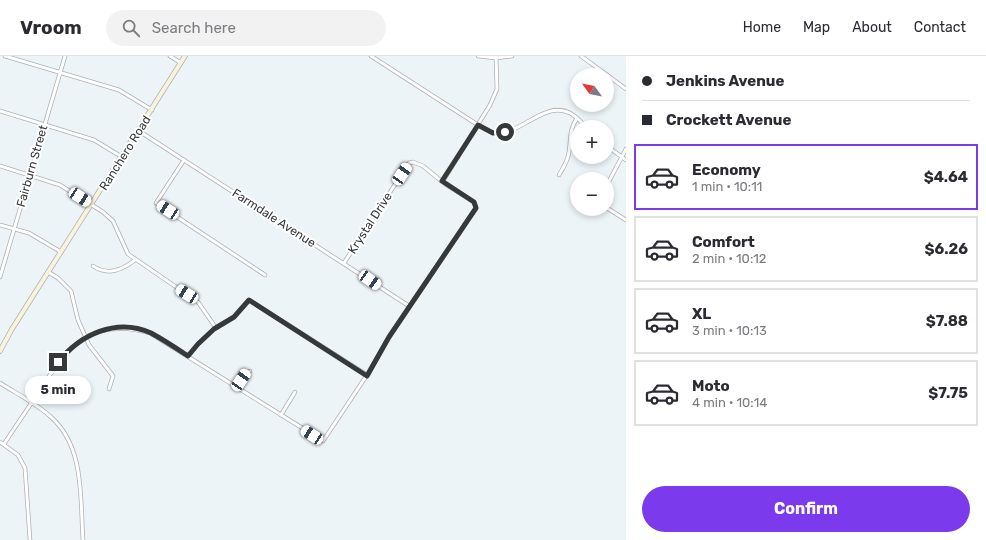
<!DOCTYPE html>
<meta charset="utf-8">
<style>
:root{--surface:#fff;--page:#f2f2f3;--text:#2b2b33;--muted:#7c7c81;--line:#e1e1e2;--accent:#7c3aed}
body{margin:0;font-family:Rubik,sans-serif;background:var(--page);color:var(--text);height:100vh;display:flex;flex-direction:column;font-size:15px;white-space:nowrap}
*{box-sizing:border-box;margin:0}
p{font-size:13px;color:var(--muted)}
.icon{flex:none;width:22px;height:22px;fill:none;stroke:currentColor;stroke-width:2;stroke-linecap:round;stroke-linejoin:round}
.map{position:relative;flex:1;overflow:hidden}
.sheet{display:flex;flex-direction:column;background:var(--surface);width:360px}
.sheet>*{flex:none}
.guide{display:grid;align-content:center;height:88px;padding:0 16px;background:var(--surface)}
.needle{width:26px;rotate:303deg}
.fabs{position:absolute;left:570px;top:12px;display:grid;gap:8px}
.fabs a{display:grid;place-items:center;width:44px;height:44px;border-radius:50%;background:var(--surface);box-shadow:0 2px 6px #0003;font-size:20px}
.end{position:absolute;width:18px;height:18px;margin:-9px;border:5px solid #36393a;background:#fff;box-shadow:0 0 0 2px #fff}
.from{border-radius:50%}
.bubble{position:absolute;height:28px;border-radius:14px;background:var(--surface);box-shadow:0 2px 6px #0003;font-size:13px;font-weight:700;line-height:28px;text-align:center}
.car{position:absolute;width:12px;height:24px;margin:-12px -6px;border-radius:5px;box-shadow:0 0 3px 1px #0007;background:linear-gradient(#fff 24%,#345 0 40%,#fff 0 76%,#345 0 86%,#fff 0)}
.guide b{display:flex;align-items:center;gap:14px;height:38px;font-size:15px}
.guide b+b{border-top:1px solid var(--line)}
.guide i{width:10px;height:10px;background:var(--text)}
ul{padding:0;list-style:none}
li{display:flex;align-items:center;gap:12px;height:66px;margin:0 8px 6px;padding:0 8px;border:2px solid var(--line);border-radius:0px}
li div{flex:1}
li b{display:block;font-size:15px}
li em{font-style:normal;font-weight:700}
li.selected{border-color:var(--accent)}
li>.icon{width:36px;height:36px;stroke-width:1.5}
.primary-button{display:flex;gap:8px;margin-top:auto;padding:8px 16px}
.primary-button a{flex:1;height:46px;border-radius:24px;background:var(--accent);color:#fff;font-size:16px;font-weight:700;line-height:46px;text-align:center}
header{display:flex;align-items:center;gap:24px;box-sizing:border-box;height:56px;padding:0 20px;background:var(--surface);border-bottom:1px solid var(--line)}
header strong{font-size:19px}
nav{display:flex;gap:22px;margin-inline-start:auto;font-size:14px}
.search{width:280px;height:36px;background:var(--page);display:flex;align-items:center;gap:10px;box-sizing:border-box;padding:0 14px;border-radius:22px;color:var(--muted);font-size:15px}
main{display:flex;flex:1;min-height:0}
.map>svg:first-child{display:block}
.lines{fill:none;stroke-linecap:round;stroke-linejoin:round}
.minor-casing{stroke:#abb1b4;stroke-width:4.5}
.secondary-casing{stroke:#abb1b4;stroke-width:5.5}
.minor{stroke:#fff;stroke-width:3}
.secondary{stroke:#faf3db;stroke-width:4}
.route{stroke:#36393a;stroke-width:5}
.labels{text-anchor:middle;stroke-width:4;stroke-linejoin:round;paint-order:stroke}
.street-label{font-size:12px;fill:#36393a;stroke:#fff}
</style>
<header>
<strong>Vroom</strong>
<div class="search"><svg class="icon" aria-label="search" viewBox="0 0 24 24"><circle cx="10" cy="10" r="6"/><path d="M15 15l6 6"/></svg>Search here</div>
<nav><a>Home</a><a>Map</a><a>About</a><a>Contact</a></nav>
</header>
<main>
<div class="map">
<svg width="626" height="484" viewBox="0 0 626 484">
<rect width="100%" height="100%" fill="#edf4f7"/>
<g class="lines">
<g class="minor-casing">
<g id="minor">
<polyline points="5,0 119,34 152,54"/>
<polyline points="170,0 181,7"/>
<path d="M371,0L478,69C483,72 489,76 495,77C521,79 545,44 570,57C576,60 581,66 586,71"/>
<polyline points="478,0 496,2 512,0"/>
<polyline points="581,0 607,19"/>
<polyline points="607,19 626,33"/>
<polyline points="0,55 94,84 122,101"/>
<polyline points="139,75 409,250"/>
<polyline points="607,90 626,104"/>
<polyline points="184,104 156,147 265,219"/>
<polyline points="0,110 60,129 103,156 113,165 128,198 198,246 216,272"/>
<path d="M559,119C563,112 568,105 569,96C571,83 569,74 577,62"/>
<polyline points="443,125 490,49 497,33 496,0"/>
<polyline points="607,129 626,93"/>
<polyline points="607,152 626,164"/>
<polyline points="0,169 29,177 61,196"/>
<path d="M93,210C108,220 122,214 135,204"/>
<polyline points="48,216 58,222 71,235 78,264 89,289 113,320 109,333"/>
<polyline points="0,221 65,0"/>
<polyline points="188,300 198,288 214,273 234,261 249,244 367,319"/>
<path d="M0,327C17,338 36,347 51,361C85,391 80,443 83,484"/>
<polyline points="237,331 246,317 250,315"/>
<polyline points="281,359 295,336"/>
<polyline points="0,386 18,399 25,412 30,484"/>
<path d="M4,388C15,371 27,354 38,337C67,291 91,260 150,277L323,385L367,319L389,281L476,152L474,146L445,128L423,110L413,106L409,107L344,207"/>
</g>
</g>
<g class="secondary-casing">
<polyline id="secondary" points="0,295 12,273 185,0"/>
</g>
<use href="#minor" class="minor"/>
<use href="#secondary" class="secondary"/>
</g>
<g class="lines">
<path class="route" d="M58,306C80,279 116,261 151,277C164,284 176,292 188,300L198,288L214,273L234,261L249,244L367,320L389,281L476,152L474,146L442,125L478,69L493,77L505,76"/>
</g>
<g class="labels">
<g class="street-label">
<text transform="translate(125 97) rotate(-58)" y="4">Ranchero Road</text>
<text transform="translate(32 110) rotate(-74)" y="4">Fairburn Street</text>
<text transform="translate(274 162) rotate(33)" y="4">Farmdale Avenue</text>
<text transform="translate(370 167) rotate(-57)" y="4">Krystal Drive</text>
</g>
</g>
</svg>
<div class="fabs">
<a><svg class="needle" viewBox="-14 -14 28 28"><path d="M0-13l5 13h-10z" fill="#e53935"/><path d="M0 13l5-13h-10z" fill="#7c7c81"/></svg></a>
<a>+</a>
<a>−</a>
</div>
<i class="end from" style="left:505px;top:76px"></i>
<i class="end" style="left:58px;top:306px"></i>
<div class="bubble" style="left:25px;top:320px;width:66px">5 min</div>
<i class="car" style="left:402px;top:118px;rotate:34deg"></i>
<i class="car" style="left:80px;top:141px;rotate:123deg"></i>
<i class="car" style="left:168px;top:154px;rotate:303deg"></i>
<i class="car" style="left:370px;top:224px;rotate:124deg"></i>
<i class="car" style="left:187px;top:238px;rotate:302deg"></i>
<i class="car" style="left:241px;top:324px;rotate:34deg"></i>
<i class="car" style="left:312px;top:379px;rotate:303deg"></i>
</div>
<section class="sheet">
<div class="guide">
<b><i class="from"></i>Jenkins Avenue</b>
<b><i></i>Crockett Avenue</b>
</div>
<ul>
<li class="selected"><svg class="icon" aria-label="car" viewBox="0 0 24 24"><path d="M5 17H2v-5l4-1 3-4h7l3 4 3 1v5h-3M9 17h6M6 11h13"/><circle cx="7" cy="17" r="2"/><circle cx="17" cy="17" r="2"/></svg><div><b>Economy</b><p>1 min · 10:11</p></div><em>$4.64</em></li>
<li><svg class="icon" aria-label="car" viewBox="0 0 24 24"><path d="M5 17H2v-5l4-1 3-4h7l3 4 3 1v5h-3M9 17h6M6 11h13"/><circle cx="7" cy="17" r="2"/><circle cx="17" cy="17" r="2"/></svg><div><b>Comfort</b><p>2 min · 10:12</p></div><em>$6.26</em></li>
<li><svg class="icon" aria-label="car" viewBox="0 0 24 24"><path d="M5 17H2v-5l4-1 3-4h7l3 4 3 1v5h-3M9 17h6M6 11h13"/><circle cx="7" cy="17" r="2"/><circle cx="17" cy="17" r="2"/></svg><div><b>XL</b><p>3 min · 10:13</p></div><em>$7.88</em></li>
<li><svg class="icon" aria-label="car" viewBox="0 0 24 24"><path d="M5 17H2v-5l4-1 3-4h7l3 4 3 1v5h-3M9 17h6M6 11h13"/><circle cx="7" cy="17" r="2"/><circle cx="17" cy="17" r="2"/></svg><div><b>Moto</b><p>4 min · 10:14</p></div><em>$7.75</em></li>
</ul>
<div class="primary-button"><a>Confirm</a></div>
</section>
</main>
